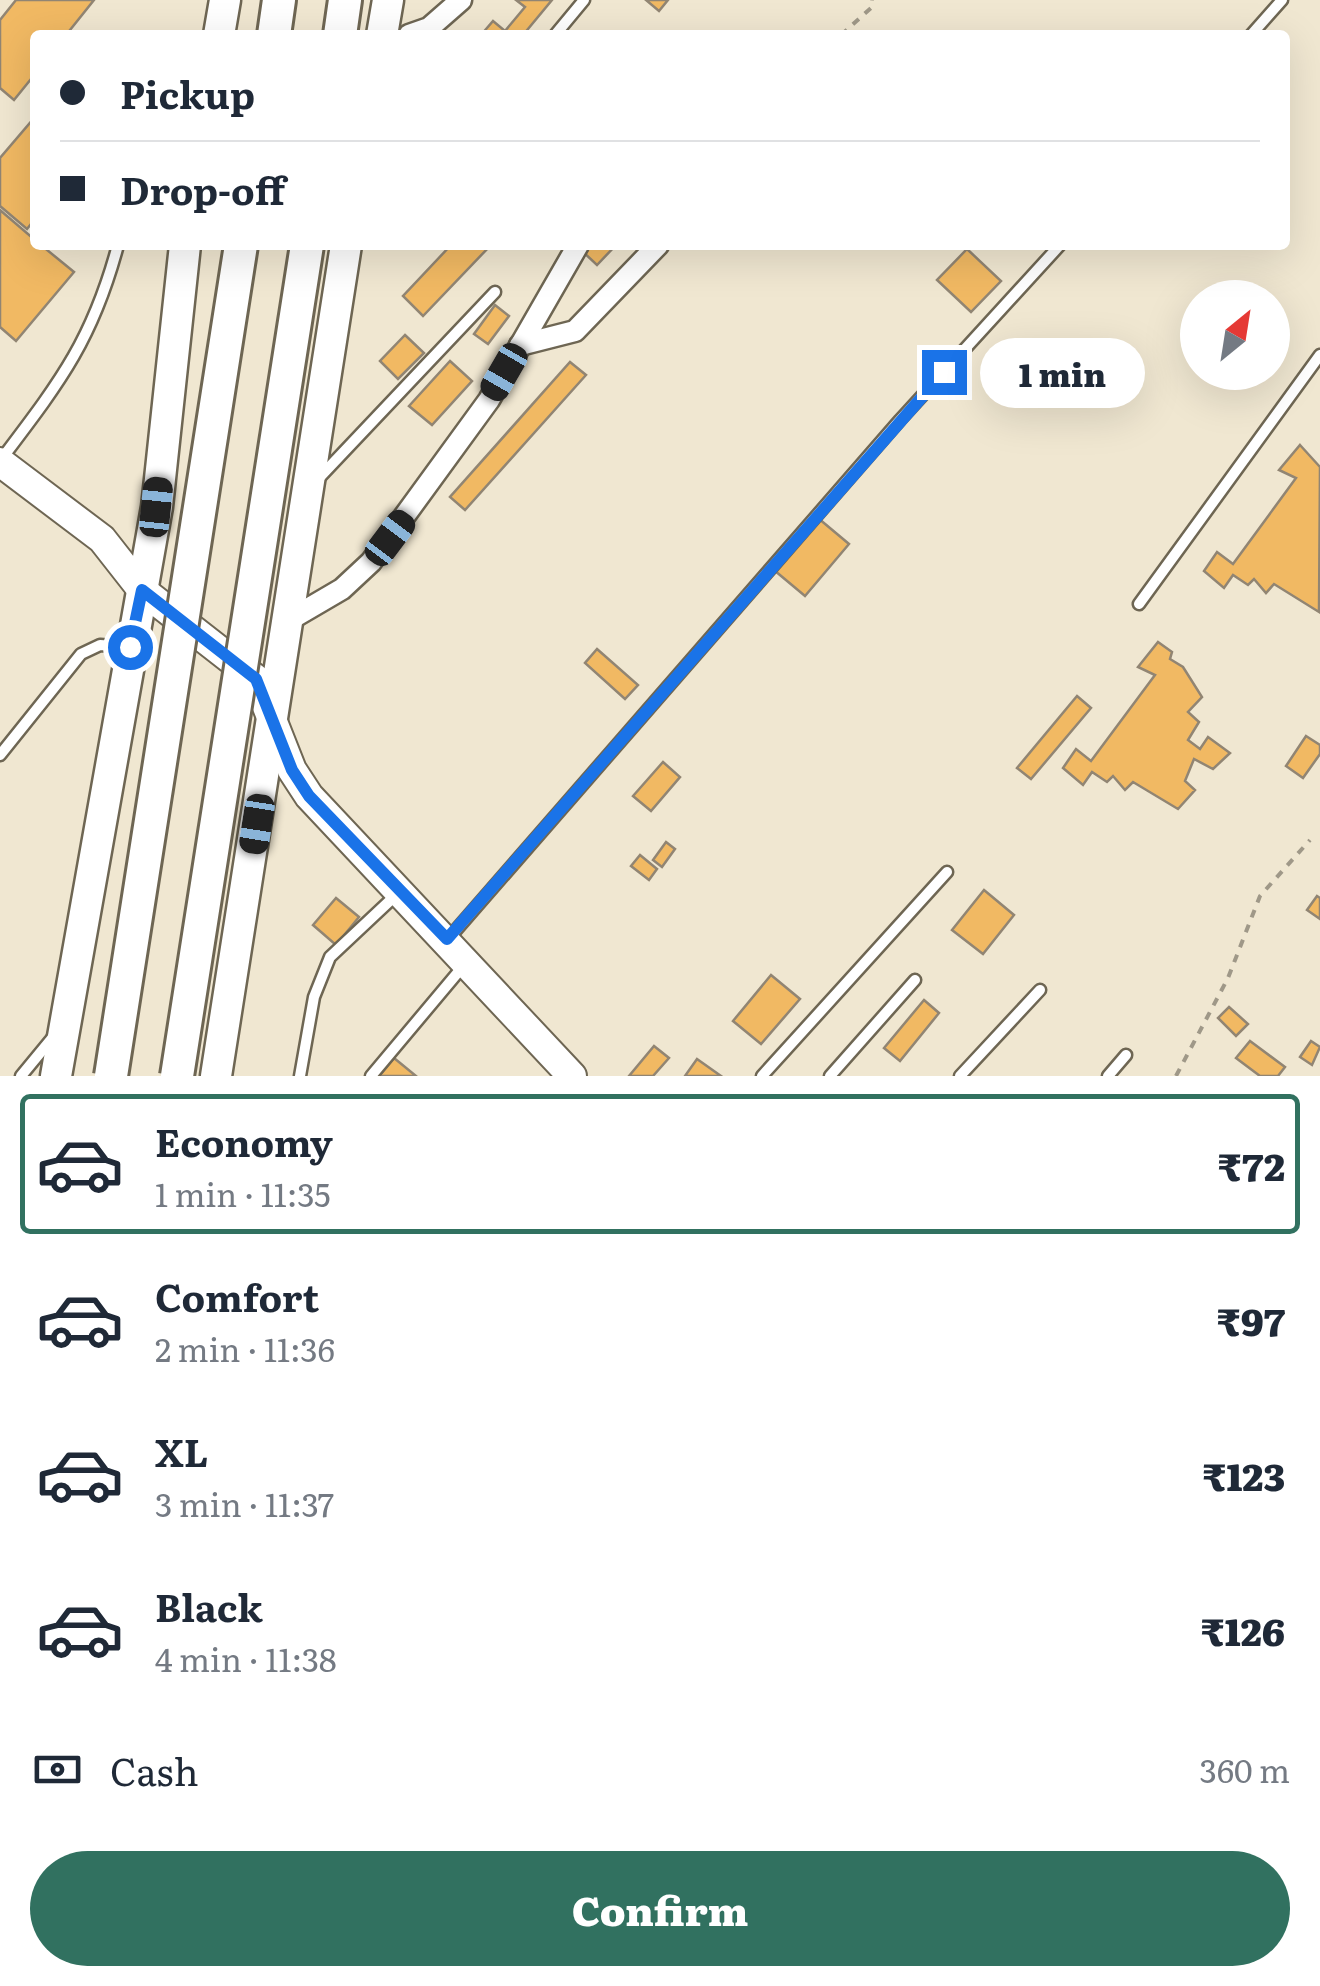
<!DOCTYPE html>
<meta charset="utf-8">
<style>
:root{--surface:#fff;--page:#f6f6f7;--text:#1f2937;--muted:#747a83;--line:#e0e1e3;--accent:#317160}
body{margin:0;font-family:Literata,serif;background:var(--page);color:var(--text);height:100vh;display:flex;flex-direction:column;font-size:38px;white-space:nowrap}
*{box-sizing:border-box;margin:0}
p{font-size:32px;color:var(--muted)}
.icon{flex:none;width:55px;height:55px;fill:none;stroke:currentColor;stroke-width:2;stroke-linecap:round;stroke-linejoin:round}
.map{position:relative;height:1076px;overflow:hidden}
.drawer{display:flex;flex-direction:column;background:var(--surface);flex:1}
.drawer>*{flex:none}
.guide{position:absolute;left:30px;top:30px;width:1260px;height:220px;border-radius:10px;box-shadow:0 10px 40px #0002;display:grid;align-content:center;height:220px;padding:0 30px;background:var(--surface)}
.needle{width:65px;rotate:30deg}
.tools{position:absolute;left:1180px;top:280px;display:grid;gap:20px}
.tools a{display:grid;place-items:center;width:110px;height:110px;border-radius:50%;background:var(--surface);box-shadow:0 10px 40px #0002;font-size:50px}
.end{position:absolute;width:45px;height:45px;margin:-22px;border:12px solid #1a73e8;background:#fff;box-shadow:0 0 0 5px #fff}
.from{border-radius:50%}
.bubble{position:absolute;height:70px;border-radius:35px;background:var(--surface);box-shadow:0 10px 40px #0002;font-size:32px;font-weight:800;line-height:70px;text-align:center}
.car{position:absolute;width:30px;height:60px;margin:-30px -15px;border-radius:12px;box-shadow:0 0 8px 2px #0007;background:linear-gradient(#222 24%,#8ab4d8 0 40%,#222 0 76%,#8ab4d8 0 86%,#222 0)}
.guide b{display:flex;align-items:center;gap:35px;height:95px;font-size:38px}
.guide b+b{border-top:2px solid var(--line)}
.guide i{width:25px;height:25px;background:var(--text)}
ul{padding:18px 0 0;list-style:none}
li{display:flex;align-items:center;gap:30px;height:140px;margin:0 20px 15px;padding:0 10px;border:5px solid transparent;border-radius:10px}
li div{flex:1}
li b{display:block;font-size:38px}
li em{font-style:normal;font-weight:800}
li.current{border-color:var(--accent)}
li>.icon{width:90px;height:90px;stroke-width:1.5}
.pay{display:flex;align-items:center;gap:25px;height:110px;padding:0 30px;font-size:38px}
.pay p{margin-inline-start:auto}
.primary-button{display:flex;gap:20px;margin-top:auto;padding:20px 30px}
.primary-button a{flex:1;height:115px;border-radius:60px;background:var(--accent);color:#fff;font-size:40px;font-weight:800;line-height:115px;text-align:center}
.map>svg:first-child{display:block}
.building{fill:#f1b963;stroke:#918573;stroke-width:2.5}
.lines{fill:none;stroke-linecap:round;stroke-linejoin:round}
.service-casing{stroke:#6e6653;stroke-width:15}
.minor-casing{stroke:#6e6653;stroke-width:25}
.secondary-casing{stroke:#6e6653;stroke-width:32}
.primary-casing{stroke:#6e6653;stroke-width:35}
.trunk-casing{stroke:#6e6653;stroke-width:38}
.path{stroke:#9f9888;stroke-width:4;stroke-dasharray:8 8;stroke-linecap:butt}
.service{stroke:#fff;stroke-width:10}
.minor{stroke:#fff;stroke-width:20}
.secondary{stroke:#fff;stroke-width:28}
.primary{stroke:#fff;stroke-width:30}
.trunk{stroke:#fff;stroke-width:32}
.trunk-bridge-casing{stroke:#6e6653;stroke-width:38;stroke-linecap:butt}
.trunk-bridge{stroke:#fff;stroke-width:32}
.route{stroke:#1a73e8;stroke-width:12}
</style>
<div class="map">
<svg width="1320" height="1076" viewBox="0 0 1320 1076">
<rect width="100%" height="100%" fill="#f0e7d1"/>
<g class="building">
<polygon points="16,0 94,0 66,35 35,35 35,74 14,100 0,88 0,20"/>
<polygon points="516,0 552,0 523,35 481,35 493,21 505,31 525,7"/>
<polygon points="646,0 668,0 659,11"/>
<polygon points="35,117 35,219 27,229 0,206 0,158"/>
<polygon points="0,210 35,240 35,245 41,245 74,272 16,341 0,327"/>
<polygon points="451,245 489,247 423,316 403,296"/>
<polygon points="584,245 616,245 597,265 580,249"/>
<polygon points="967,249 1001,281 971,312 937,280"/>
<polygon points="495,305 509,316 488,344 474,334"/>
<polygon points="405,335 424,353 398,379 380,361"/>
<polygon points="450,361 472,381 432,425 409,406"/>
<polygon points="570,362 586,375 465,510 450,497"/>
<polygon points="1300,445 1320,467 1319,612 1274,584 1266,593 1254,579 1248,585 1233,575 1224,588 1204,571 1217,552 1233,564 1296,478 1279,470"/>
<polygon points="818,518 849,544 805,596 774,570"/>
<polygon points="1158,642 1172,652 1170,659 1183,667 1202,697 1188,712 1199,722 1188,740 1200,749 1208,737 1230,753 1213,769 1194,759 1185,781 1195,790 1178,809 1133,782 1125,790 1113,776 1107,782 1092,772 1083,785 1063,768 1076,749 1091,761 1155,675 1138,667"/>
<polygon points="597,649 638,685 625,699 585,663"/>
<polygon points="1077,696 1091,708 1031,779 1017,768"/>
<polygon points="1306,736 1320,745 1320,754 1303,778 1286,766"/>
<polygon points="663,762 680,777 651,811 633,796"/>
<polygon points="666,842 675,849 662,867 653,860"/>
<polygon points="640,855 657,869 649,880 631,866"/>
<polygon points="984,890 1014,915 983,954 952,930"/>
<polygon points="1317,896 1320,898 1320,919 1307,910"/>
<polygon points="336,898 359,917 336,945 313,925"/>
<polygon points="771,975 800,999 761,1044 733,1021"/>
<polygon points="924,1000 939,1013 900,1061 884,1048"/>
<polygon points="1229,1007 1248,1024 1236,1036 1218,1018"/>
<polygon points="1250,1041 1285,1067 1278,1076 1260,1076 1236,1058"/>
<polygon points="1311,1041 1320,1047 1312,1065 1300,1057"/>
<polygon points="654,1046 669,1058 653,1076 629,1076"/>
<polygon points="394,1058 416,1076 379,1076"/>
<polygon points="697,1059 721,1076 685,1076"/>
</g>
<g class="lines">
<g class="service-casing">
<g id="service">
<polyline points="555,35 584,0"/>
<polyline points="1251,35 1282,0"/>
<path d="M0,461C59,383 92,342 118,245"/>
<polyline points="319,478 495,292"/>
<polyline points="1139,604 1320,355"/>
<polyline points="0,755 81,654 100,645 129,647"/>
<polyline points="449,938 900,420 1060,245"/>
<polyline points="21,1076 54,1036"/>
<polyline points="300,1076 314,997 330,957 396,895"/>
<polyline points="371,1076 465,964"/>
<polyline points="762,1076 947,872"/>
<polyline points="830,1076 915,980"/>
<polyline points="960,1076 1040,990"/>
<polyline points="1108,1076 1126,1055"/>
</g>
</g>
<g class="minor-casing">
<g id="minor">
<polyline points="409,35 429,28 461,0"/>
<polyline points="520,345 575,331 658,245"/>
<polyline points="289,620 342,589 371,562 489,400 578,245"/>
</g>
</g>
<g class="secondary-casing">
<polyline id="secondary" points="0,462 102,539 142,590 256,679 292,770 309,796 572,1076"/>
</g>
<g class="primary-casing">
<g id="primary">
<polyline points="219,35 225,0"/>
<polyline points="382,35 388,0"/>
<polyline points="56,1076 157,507 185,245"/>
<polyline points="216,1076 346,245"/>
</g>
</g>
<g class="trunk-casing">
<g id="trunk">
<polyline points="274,35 279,0"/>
<polyline points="340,35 345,0"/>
</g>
</g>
<g class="path">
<polyline points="841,35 871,8 872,0"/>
<polyline points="1176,1076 1228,978 1260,896 1310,840"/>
</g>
<use href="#service" class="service"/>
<use href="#minor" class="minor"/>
<use href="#secondary" class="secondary"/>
<use href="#primary" class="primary"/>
<use href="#trunk" class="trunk"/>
<g class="trunk-bridge-casing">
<g id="trunk-bridge">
<polyline points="111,1076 241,245"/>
<polyline points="177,1076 307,245"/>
</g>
</g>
<use href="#trunk-bridge" class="trunk-bridge"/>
</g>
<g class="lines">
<polyline class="route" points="130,647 142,590 256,679 292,770 309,796 447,939 944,372"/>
</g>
</svg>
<div class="tools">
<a><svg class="needle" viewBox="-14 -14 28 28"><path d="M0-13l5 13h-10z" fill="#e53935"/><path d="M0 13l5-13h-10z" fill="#747a83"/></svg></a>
</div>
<i class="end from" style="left:130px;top:647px"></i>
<i class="end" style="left:944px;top:372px"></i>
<div class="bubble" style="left:980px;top:338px;width:165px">1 min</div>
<i class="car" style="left:504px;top:372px;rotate:210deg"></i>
<i class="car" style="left:156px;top:507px;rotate:6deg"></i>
<i class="car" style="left:390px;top:538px;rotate:37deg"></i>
<i class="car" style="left:257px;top:824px;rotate:189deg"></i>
<div class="guide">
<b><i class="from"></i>Pickup</b>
<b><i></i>Drop-off</b>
</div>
</div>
<section class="drawer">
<ul>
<li class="current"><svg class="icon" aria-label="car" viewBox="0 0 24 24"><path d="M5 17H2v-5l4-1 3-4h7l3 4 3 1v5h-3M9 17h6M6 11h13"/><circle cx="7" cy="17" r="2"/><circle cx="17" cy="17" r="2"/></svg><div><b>Economy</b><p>1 min · 11:35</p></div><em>₹72</em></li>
<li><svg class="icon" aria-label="car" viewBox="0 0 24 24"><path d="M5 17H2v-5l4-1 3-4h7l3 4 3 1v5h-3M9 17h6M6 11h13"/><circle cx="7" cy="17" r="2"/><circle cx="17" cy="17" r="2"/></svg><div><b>Comfort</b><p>2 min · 11:36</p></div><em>₹97</em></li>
<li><svg class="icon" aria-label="car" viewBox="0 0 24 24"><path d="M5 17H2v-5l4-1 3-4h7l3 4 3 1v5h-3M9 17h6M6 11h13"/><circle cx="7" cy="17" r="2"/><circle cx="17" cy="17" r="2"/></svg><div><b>XL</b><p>3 min · 11:37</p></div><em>₹123</em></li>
<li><svg class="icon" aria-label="car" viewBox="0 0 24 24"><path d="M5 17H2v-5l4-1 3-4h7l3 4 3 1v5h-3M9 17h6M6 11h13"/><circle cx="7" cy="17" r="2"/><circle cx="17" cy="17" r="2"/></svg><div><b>Black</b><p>4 min · 11:38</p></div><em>₹126</em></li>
</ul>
<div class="pay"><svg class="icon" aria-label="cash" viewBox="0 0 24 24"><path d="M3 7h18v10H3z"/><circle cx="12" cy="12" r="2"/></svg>Cash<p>360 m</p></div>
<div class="primary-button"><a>Confirm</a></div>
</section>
